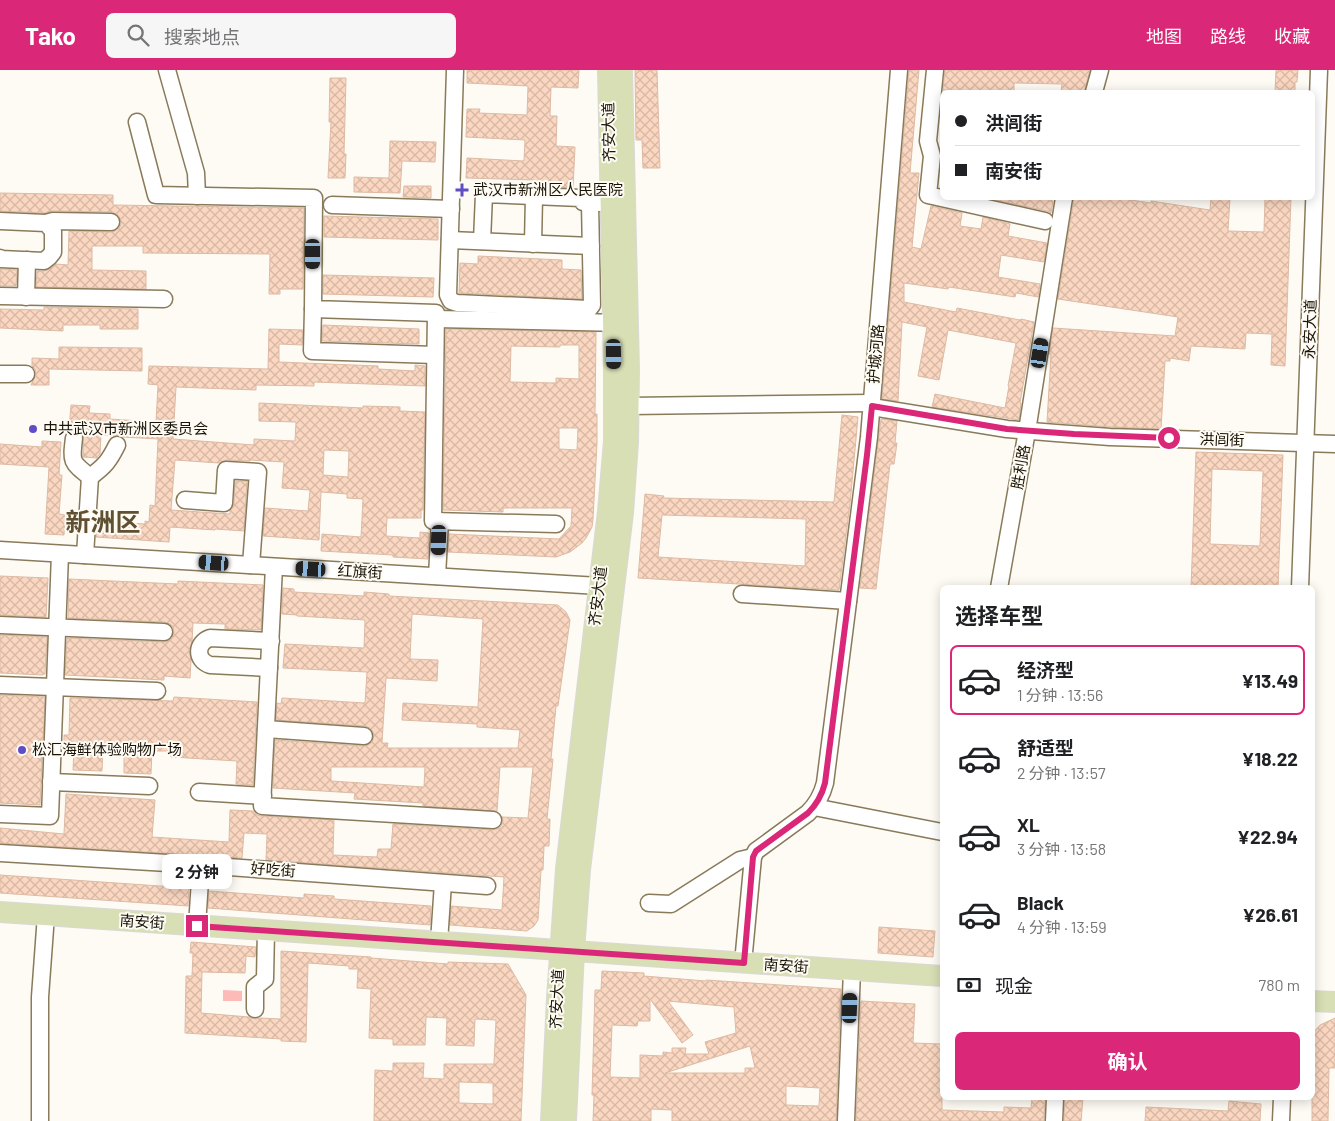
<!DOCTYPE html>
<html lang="zh">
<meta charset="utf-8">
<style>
:root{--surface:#fff;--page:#f6f6f6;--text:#202124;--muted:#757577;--line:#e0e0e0;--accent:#db2777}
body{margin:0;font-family:Barlow,"Noto Sans SC",sans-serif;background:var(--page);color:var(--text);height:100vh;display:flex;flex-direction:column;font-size:19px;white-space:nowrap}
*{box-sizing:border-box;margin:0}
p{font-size:16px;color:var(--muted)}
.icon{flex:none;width:28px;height:28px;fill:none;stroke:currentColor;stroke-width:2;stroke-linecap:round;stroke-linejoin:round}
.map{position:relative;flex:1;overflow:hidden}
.sheet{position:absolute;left:940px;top:515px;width:375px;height:515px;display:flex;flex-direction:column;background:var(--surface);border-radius:8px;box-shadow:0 2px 12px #0003}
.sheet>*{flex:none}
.hud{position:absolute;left:940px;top:20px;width:375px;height:110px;border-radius:8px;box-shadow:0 2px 12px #0003;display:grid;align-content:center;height:110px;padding:0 15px;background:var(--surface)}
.end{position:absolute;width:22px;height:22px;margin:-11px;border:6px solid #db2777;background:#fff;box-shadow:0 0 0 2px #fff}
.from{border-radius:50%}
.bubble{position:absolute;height:35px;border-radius:8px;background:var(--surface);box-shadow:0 2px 12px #0003;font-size:16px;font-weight:700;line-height:35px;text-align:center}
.car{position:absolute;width:15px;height:30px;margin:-15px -8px;border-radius:6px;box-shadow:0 0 4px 1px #0007;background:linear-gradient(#222 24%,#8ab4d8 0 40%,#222 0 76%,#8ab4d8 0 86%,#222 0)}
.hud b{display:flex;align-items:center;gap:18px;height:48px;font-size:19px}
.hud b+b{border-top:1px solid var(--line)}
.hud i{width:12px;height:12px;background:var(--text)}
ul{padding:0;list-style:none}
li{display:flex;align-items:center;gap:15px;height:70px;margin:0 10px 8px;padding:0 5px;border:2px solid transparent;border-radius:8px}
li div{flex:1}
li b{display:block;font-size:19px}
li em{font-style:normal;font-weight:700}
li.active{border-color:var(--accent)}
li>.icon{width:45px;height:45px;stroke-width:1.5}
h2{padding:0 15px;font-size:22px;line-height:60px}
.pay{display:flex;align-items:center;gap:12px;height:55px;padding:0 15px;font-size:19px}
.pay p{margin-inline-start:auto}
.button{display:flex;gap:10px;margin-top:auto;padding:10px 15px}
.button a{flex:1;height:58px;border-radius:8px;background:var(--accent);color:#fff;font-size:20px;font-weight:700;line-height:58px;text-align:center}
header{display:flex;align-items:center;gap:30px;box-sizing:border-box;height:70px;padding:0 25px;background:var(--accent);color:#fff}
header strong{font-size:24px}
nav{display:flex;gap:28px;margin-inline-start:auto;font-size:18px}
.search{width:350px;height:45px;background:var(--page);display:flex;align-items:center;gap:12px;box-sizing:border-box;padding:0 18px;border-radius:8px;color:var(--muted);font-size:19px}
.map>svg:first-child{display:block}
.grass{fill:#fdbab7}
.building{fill:url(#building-cross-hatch);stroke:#ddbaa5;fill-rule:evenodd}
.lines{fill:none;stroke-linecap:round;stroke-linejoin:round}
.minor-casing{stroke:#897a5a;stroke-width:19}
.major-casing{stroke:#dad9d7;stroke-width:22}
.minor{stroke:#fff;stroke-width:16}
.major{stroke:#d8dfb5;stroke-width:20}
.route{stroke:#db2777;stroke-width:6}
.poi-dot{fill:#604cc5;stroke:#fefbf4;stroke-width:2}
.labels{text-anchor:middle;stroke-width:4;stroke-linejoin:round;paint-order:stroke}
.street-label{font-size:15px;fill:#1a1407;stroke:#fefbf4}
.poi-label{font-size:15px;fill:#1a1407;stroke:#fefbf4;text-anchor:start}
.town-label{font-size:25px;font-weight:bold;fill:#5f5031;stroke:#fefbf4}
</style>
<header>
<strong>Tako</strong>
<div class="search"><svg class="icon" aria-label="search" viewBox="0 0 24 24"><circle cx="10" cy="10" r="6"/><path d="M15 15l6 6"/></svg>搜索地点</div>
<nav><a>地图</a><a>路线</a><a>收藏</a></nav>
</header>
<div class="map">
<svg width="1335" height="1051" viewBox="0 0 1335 1051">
<defs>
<pattern id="building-cross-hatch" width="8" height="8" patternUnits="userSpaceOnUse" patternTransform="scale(1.25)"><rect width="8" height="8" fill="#fbd7c1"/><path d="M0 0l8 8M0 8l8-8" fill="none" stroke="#d7b8a4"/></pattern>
</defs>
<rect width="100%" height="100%" fill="#fefbf4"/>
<polygon class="grass" points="223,920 242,921 242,931 223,931"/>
<g class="building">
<polygon points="467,0 579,0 578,18 551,17 550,46 557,46 556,76 575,77 573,118 535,116 535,110 466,108 467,88 524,91 525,70 466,67 467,39 480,39 479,43 527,45 528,16 467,13"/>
<polygon points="635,0 657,0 660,98 643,98 642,70 636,70"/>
<polygon points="909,0 919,0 910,103 919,103 912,177 921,179 931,136 962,143 960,156 981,159 983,147 1010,154 1008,166 1047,173 1044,192 1001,185 998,207 1040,214 1038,227 1016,223 1015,227 949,217 948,219 904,213 904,232 956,242 957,238 1020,250 1021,249 1034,252 1020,333 1021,333 1019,350 932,337 935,324 1005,338 1009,316 1008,316 1016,273 948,260 939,310 918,306 927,257 902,252 898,331 882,329"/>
<polygon points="945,0 1090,0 1084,22 1061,22 1062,14 1014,13 1014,22 943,20"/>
<polygon points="1276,0 1298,0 1297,12 1295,12 1295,22 1275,22"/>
<polygon points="330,8 346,8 344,84 346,84 345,108 328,108 331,52 329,52"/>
<polygon points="390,71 436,72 435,92 402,91 400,123 354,122 354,107 389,108"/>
<polygon points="404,116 431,116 431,128 403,127"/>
<polygon points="0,123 113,125 113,135 304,138 303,219 280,219 280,224 269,224 270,184 143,183 143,176 92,176 92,200 146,201 146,219 36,217 37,201 44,201 50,199 56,194 68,195 69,161 111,162 115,161 120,157 121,153 120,148 117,144 111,142 53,141 45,143 0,141"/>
<polygon points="986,128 1040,128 1053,131 1051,143 1047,141"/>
<polygon points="1074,128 1117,128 1151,133 1151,131 1210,140 1211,128 1230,128 1228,161 1264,162 1265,128 1291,128 1285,296 1271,295 1272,264 1246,263 1245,279 1191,276 1189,291 1170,288 1170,291 1165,291 1161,359 1111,357 1047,352 1051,284 1049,284 1053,258 1175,266 1178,247 1058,229"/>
<polygon points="324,146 438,149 438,170 324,167"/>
<polygon points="478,186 562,190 562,199 581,200 582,229 459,223 460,193 478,194"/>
<polygon points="0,199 17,200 16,216 0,216"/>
<polygon points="323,205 434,208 433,227 323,224"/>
<polygon points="44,237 138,239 138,259 100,259 100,255 63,255 63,261 0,258 0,239 44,240"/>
<polygon points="323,255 419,259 419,274 322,271"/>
<path d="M269,259L303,260L302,275L279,274V292L378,296V299L415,301V295L425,296V316L314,312V316L256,315V320L176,317L173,369L254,375V369L295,371L296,352L259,351V333L363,338V336L400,337V341L425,342L423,440H421V448H387L386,466L420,468V462L429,463L428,489L393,487V485L321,481L322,464L361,467L363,429L347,428V424L321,422L319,470L263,466L265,438L308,441L310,420L282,418L284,392L250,390V391L226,390L219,393L175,390L171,440L230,444V440L234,434L235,411H247L244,461L215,459V460L170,457L169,472L96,467L97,451L145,454V451L149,452L150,435L155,436L158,369L122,367L117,365H101L100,384L98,386L97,388L83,387V364L80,360L76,358L69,359L71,335L90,336L89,343L110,344V349L156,352L158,315L148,314L149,296L268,299ZM324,380L349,381L348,407L323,405Z"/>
<path d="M446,259L596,262L595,344H597V373L593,449L592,457L586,468L582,473L570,482L556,487L448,482L449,464L559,469L571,456L572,438H503V442L443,440ZM560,275H579V309L556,308V313L510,312L511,276L560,277ZM559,358H578L577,380L559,379Z"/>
<polygon points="59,277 142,278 142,301 49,299 49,315 31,315 36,304 35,299 32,296 32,288 59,289"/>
<path d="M842,345L858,347L850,434L839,520L638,508L645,424L664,426L663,428L834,432ZM662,445L806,449L805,496L658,487Z"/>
<polygon points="881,349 897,351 895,373 897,373 894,394 890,394 876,519 860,518"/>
<polygon points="42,371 61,372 59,405 62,405 59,444 65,445 64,465 45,464 49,397 0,394 0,374 42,377"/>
<path d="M1196,382L1283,385L1278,518H1191ZM1212,399L1263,401L1260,476L1210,474Z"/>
<polygon points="0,506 48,508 46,547 0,545"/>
<polygon points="69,509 178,514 178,511 263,515 261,560 225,559 225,554 193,553 192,572 189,580 191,590 190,608 164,606 164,610 65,605 67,568 164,572 168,571 172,568 174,562 173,557 170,554 164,552 68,548"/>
<path d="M283,518L294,519V522L364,526V522L389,524V526L558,535L566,542L570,550L558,636H556L551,689H553L547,749H550L549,776H544L543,800H541L538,850L534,856L527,861L450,855L451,836L502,840L504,807L266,790L267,764L244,763L242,788L0,773V758L64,764L66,724L155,730L152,767L229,772L230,740L254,741L257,745L261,746L334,750L333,785L377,787L378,779H391L393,754L492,760L497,759L501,756L503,751L502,747L528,748L533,697H500L497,741L423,736V733L354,729L355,723L273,718L275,670L363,676L368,675L372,672L374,666L373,662L370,658L365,656L276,650L277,633L281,634L282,628L365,633L367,602L283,598L285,574L364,578L365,550L297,546V545L282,544ZM412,544L483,549L478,637L403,633L402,650L477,654V657L520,660L518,678H387L388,673H382L386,608L437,611L438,590L410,589ZM331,697H425L424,717L331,711Z"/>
<polygon points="0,565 47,567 45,604 43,604 43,605 0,603"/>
<polygon points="0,625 45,627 40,735 0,733"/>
<polygon points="174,627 257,632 253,715 236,714 237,691 171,687 171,681 152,681 151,704 124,703 124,679 103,679 102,701 73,700 74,678 64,677 64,665 69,665 70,628 173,631"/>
<polygon points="0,805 189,818 188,836 0,823"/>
<polygon points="209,821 304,828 304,824 334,826 334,829 431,836 430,855 208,838"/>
<polygon points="879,857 935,861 933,887 878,883"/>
<path d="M191,872L256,877L255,887L246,886L245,903L202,902L201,943L249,947L255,949L260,948L281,949V881L371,887V888L448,894V892L508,894L526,925L521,1051H374L375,1000L393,1001V993H424L423,1008L444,1009V994H494L496,950L475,949L474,976L446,975L447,948L426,947L425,975H393V969L369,968L371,919L357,918L358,899H349V896L308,893L306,972L281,971V969L185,963L186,906H192L193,883H190ZM459,1012L493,1013V1034L459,1033Z"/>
<path d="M602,901L644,903V906L706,911V910L841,919L836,1051H672V1040L651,1039V1051H593L594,1025H592L595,920H601ZM650,929L682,973L693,965L668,931L734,937L736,963L705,972L709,984H685L686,978H672V983L663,982V986L640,985V1008L610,1007L612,955L637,956L638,951H650ZM750,976L755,998H745V1003H665ZM786,1016L820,1018L819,1036L786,1035Z"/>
<polygon points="861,931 915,934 913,973 942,974 942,1040 1004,1042 1004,1037 1031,1038 1032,1028 1045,1028 1044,1051 856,1051"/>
<polygon points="1335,948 1335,998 1329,998 1328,1051 1312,1051 1312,964 1320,955"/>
<polygon points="1065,1028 1083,1028 1081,1051 1064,1051"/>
<polygon points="1229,1031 1261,1034 1260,1051 1145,1051 1146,1037 1228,1041"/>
</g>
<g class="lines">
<g class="minor-casing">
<g id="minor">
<polyline points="167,0 196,103 197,126"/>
<polyline points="455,0 448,225 451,231 457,233 589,239 592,235 590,133"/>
<polyline points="935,0 928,71 932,86 928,125 1045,151"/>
<polyline points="1094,22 1100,0"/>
<polyline points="137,52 156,125 314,128 313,239 436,243 433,451 556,454"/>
<polyline points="332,135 451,139"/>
<polyline points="0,151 46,153 53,161 53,182 49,187 44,191 1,189 0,188"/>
<polyline points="46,153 53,151 111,152"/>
<polyline points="450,170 591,176"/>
<polyline points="482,171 484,124 581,128 583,132 599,133"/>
<polyline points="533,174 534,126"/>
<polyline points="0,226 164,229"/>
<polyline points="26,227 27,190"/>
<polyline points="313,239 312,281 435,285"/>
<polyline points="436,249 623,253"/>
<polyline points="0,304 26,304"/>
<polyline points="629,336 872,333"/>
<polyline points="872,337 1007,359 1056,363 1110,367 1335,374"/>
<path d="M74,368C71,392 71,392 90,407"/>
<path d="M90,407C105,396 109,391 117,375"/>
<polyline points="185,430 224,433 226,400 258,402 251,495"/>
<polyline points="0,480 599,516"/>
<polyline points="85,485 90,407"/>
<polyline points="274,497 262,736 493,750"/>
<polyline points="437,506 440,451"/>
<polyline points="999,518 1027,361 1064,128"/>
<polyline points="1300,518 1319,0"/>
<polyline points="742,524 848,531"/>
<polyline points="0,555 164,562"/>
<path d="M269,598L210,595C195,590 196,573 210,568L271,571"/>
<polyline points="0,615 157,621"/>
<polyline points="266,659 364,666"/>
<polyline points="51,712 149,716"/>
<polyline points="199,722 263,726"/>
<polyline points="814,737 942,762"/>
<polyline points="0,744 50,746 60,484"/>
<polyline points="0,783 201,795 487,816"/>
<polyline points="649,833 671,834 740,790 753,787"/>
<polyline points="197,856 201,795"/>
<polyline points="439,872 443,813"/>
<path d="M743,893L753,787L756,781L808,743C817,734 822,725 825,713L869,367L899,0"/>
<polyline points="255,939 255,917 265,909 266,860"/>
<polyline points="40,1051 40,927 46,845"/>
<polyline points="846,1051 852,900"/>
<polyline points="1054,1051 1055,1028"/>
<polyline points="1281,1051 1282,1028"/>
</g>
</g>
<g class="major-casing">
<g id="major">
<polyline points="0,842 942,906"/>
<polyline points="1312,931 1335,932"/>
<polyline points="551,1051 557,928 566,799 608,441 614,371 614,300 608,0"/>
<polyline points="566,1051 574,881 580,800 623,443 628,372 629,300 622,0"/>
</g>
</g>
<use href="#minor" class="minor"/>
<use href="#major" class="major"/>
</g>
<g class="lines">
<path class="route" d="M197,856L744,893L753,787L756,781L808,743C817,734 822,725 825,713L867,385L872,336L1007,359L1074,364L1169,368"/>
</g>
<g class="poi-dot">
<path d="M459.5 112.5h5v5h5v5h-5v5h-5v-5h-5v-5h5z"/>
<circle cx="33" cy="359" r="5"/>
<circle cx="22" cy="680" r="5"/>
</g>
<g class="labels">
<g class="street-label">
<text transform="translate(609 62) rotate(-91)" y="5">齐安大道</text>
<text transform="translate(1310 259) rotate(-88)" y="5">永安大道</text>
<text transform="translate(876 284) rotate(-85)" y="5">护城河路</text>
<text transform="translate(1222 370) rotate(2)" y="5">洪闾街</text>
<text transform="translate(1021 397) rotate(-80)" y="5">胜利路</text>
<text transform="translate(360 502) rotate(3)" y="5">红旗街</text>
<text transform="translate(598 526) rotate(-83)" y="5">齐安大道</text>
<text transform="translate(273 800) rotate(4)" y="5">好吃街</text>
<text transform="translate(142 852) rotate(4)" y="5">南安街</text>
<text transform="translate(786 896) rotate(4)" y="5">南安街</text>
<text transform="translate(557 929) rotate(-87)" y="5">齐安大道</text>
</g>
<g class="poi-label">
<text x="473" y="125">武汉市新洲区人民医院</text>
<text x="43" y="364">中共武汉市新洲区委员会</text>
<text x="32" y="685">松汇海鲜体验购物广场</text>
</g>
<g class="town-label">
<text x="103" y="461">新洲区</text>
</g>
</g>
</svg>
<i class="end from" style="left:1169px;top:368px"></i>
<i class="end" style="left:197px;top:856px"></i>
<div class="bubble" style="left:162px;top:784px;width:70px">2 分钟</div>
<i class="car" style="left:313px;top:184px;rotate:180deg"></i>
<i class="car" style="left:1040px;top:283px;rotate:9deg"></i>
<i class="car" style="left:614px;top:284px;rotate:179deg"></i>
<i class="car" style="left:439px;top:470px;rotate:182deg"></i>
<i class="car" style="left:214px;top:493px;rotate:274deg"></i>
<i class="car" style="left:311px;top:499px;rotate:273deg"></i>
<i class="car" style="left:850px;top:938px;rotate:2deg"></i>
<div class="hud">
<b><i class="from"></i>洪闾街</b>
<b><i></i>南安街</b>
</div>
<section class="sheet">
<h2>选择车型</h2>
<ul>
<li class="active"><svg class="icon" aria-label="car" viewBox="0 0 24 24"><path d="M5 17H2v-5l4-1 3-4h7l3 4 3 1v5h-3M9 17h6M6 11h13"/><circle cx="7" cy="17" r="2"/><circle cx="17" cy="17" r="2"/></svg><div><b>经济型</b><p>1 分钟 · 13:56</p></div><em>¥13.49</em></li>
<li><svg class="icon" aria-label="car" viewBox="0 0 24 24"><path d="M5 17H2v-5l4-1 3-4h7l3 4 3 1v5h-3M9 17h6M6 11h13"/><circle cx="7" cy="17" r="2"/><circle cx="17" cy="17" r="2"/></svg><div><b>舒适型</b><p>2 分钟 · 13:57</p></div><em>¥18.22</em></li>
<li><svg class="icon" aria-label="car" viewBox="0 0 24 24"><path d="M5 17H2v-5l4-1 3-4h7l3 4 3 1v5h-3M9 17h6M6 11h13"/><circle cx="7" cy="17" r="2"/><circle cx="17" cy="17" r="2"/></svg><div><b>XL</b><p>3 分钟 · 13:58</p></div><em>¥22.94</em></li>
<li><svg class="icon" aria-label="car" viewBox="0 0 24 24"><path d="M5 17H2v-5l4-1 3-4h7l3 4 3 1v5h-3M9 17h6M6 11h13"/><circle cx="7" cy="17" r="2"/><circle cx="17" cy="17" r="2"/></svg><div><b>Black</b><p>4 分钟 · 13:59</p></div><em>¥26.61</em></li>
</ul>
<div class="pay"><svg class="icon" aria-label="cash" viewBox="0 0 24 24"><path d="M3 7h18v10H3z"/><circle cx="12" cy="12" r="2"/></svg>现金<p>780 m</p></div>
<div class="button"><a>确认</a></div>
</section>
</div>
